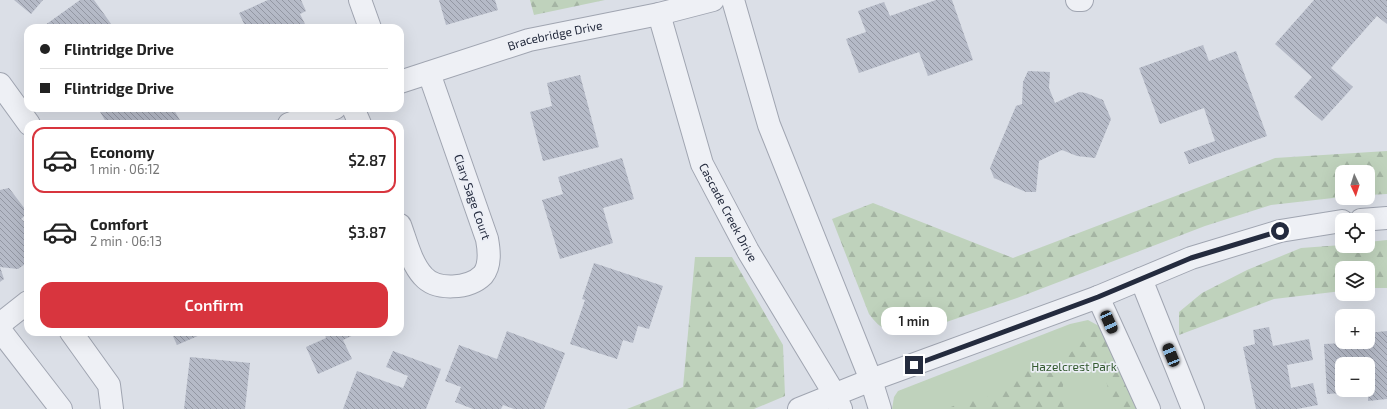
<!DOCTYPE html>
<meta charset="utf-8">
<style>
:root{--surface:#fff;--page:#f6f6f6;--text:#222;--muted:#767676;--line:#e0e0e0;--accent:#d8353e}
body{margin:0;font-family:"Exo 2",sans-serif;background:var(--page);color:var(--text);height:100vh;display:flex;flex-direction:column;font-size:15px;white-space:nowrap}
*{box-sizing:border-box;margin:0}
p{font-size:13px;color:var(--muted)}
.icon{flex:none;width:22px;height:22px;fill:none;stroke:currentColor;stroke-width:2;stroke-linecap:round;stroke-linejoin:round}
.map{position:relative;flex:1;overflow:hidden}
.panel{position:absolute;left:24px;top:120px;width:380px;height:216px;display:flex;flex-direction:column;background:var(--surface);border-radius:12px;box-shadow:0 4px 16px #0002}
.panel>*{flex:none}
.guide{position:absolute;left:24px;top:24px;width:380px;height:88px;border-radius:12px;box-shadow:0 4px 16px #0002;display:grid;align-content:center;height:88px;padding:0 16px;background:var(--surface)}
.needle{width:26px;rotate:176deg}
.tools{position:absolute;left:1335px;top:165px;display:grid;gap:8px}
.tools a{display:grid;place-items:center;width:40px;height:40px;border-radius:8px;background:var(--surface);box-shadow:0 4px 16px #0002;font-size:20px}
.end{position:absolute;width:18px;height:18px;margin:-9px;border:5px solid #242b3e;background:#fff;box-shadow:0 0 0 2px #fff}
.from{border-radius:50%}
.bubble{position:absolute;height:28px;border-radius:12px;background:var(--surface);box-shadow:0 4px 16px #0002;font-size:13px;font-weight:600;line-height:28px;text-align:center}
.car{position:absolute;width:12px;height:24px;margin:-12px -6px;border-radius:5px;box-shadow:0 0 3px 1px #0007;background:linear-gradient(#222 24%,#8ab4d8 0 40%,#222 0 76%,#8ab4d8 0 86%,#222 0)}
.guide b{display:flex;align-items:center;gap:14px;height:38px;font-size:15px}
.guide b+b{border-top:1px solid var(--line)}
.guide i{width:10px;height:10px;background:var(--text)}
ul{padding:7px 0 0;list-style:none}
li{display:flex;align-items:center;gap:12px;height:66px;margin:0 8px 6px;padding:0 8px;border:2px solid transparent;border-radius:12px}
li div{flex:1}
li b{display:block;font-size:15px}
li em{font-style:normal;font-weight:600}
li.current{border-color:var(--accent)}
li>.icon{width:36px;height:36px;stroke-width:1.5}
.primary-button{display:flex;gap:8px;margin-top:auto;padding:8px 16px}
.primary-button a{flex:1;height:46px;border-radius:12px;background:var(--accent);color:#fff;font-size:16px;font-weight:600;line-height:46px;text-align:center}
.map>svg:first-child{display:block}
.green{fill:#bfd2bc}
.forest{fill:url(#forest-firs)}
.building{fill:url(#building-back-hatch)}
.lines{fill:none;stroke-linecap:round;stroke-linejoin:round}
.minor-casing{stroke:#a0a5b1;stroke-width:24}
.tertiary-casing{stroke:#a0a5b1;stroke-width:24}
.minor{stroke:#eef0f5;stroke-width:22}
.tertiary{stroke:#eef0f5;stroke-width:22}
.route{stroke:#242b3e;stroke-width:5}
.labels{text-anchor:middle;stroke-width:3.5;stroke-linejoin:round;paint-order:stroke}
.street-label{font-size:12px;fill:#242b3e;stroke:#ebeef5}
.park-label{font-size:12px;fill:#355b31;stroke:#ebeef5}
</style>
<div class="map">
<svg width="1387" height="409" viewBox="0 0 1387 409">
<defs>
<pattern id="forest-firs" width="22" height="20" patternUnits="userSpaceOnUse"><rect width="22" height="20" fill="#bfd2bc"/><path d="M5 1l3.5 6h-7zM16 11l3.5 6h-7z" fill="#a4b4a3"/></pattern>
<pattern id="building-back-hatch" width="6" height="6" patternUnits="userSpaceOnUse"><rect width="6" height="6" fill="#b5bac7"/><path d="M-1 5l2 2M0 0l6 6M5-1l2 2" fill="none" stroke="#9397a3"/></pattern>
</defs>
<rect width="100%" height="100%" fill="#dbdfe7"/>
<polygon class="green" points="1088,320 1099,326 1140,409 892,409 894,397 898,391 1070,324"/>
<g class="forest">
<polygon points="530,0 605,0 534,15"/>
<path d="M1387,151V194L1368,195V172H1342V197L1271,205L1205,226L1017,298L911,334C890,334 881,330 869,314L832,219L873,203L1013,258L1275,158Z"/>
<polygon points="1387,240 1387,288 1368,288 1368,268 1342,268 1342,291 1274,299 1179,335 1179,312 1202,293 1247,270 1301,248 1342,245 1342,246 1368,246 1368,242"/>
<polygon points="695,257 732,257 783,345 785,396 754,409 627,409 683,387"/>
<path d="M1099,326L1140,409H1112C1108,393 1109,374 1093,364C1063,364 1060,383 1064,409H946L958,404L987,397L1014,379L1032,364L1069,354Z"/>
</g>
<g class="building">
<polygon points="14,0 43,0 31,14"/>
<polygon points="80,0 94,0 114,28 41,28"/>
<polygon points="268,0 301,0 306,11 300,14 307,28 246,28 239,13"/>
<polygon points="439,0 495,0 498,10 446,25"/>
<polygon points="936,0 952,0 973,60 928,76 919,52 859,73 846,39 866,32 858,11 884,2 890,16"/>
<polygon points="1314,0 1387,0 1387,24 1377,16 1331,68 1353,87 1322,121 1294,97 1312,77 1275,44"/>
<polygon points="1203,45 1209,61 1236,51 1267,136 1189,164 1184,152 1215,141 1204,108 1160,124 1139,68"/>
<polygon points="1028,71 1050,72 1049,88 1055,103 1079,92 1086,93 1103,100 1111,119 1095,158 1077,156 1062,150 1039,161 1036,192 1026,192 994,178 990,168 1016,106 1022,104 1023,82"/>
<polygon points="580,75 599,147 543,161 530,112 552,106 547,83"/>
<polygon points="98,108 173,108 182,124 107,124"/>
<polygon points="622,158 634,199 603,208 613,243 560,259 542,200 563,194 558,177"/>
<polygon points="9,188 28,213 21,219 28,225 28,262 18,269 0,267 0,190"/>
<polygon points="594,263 663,286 649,329 638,326 633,343 623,340 617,359 570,344 585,300 582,299"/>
<polygon points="0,267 4,279 0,282"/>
<polygon points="1269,327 1273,346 1309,339 1313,360 1287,365 1291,388 1313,383 1318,405 1297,409 1256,409 1243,347 1255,344 1253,330"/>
<polygon points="507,331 565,353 544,409 514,409 503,405 501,409 473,409 455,402 461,387 445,381 459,345 497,359"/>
<polygon points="1387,331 1387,399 1368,401 1368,364 1342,364 1343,393 1327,394 1324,344 1368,342 1368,333"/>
<polygon points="171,332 207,332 177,345"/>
<polygon points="324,332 360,332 343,340 352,359 318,374 306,347 326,338"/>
<polygon points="393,351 441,369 426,409 343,409 357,371 403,388 408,376 386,367"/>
<polygon points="190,357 250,363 245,409 184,409"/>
</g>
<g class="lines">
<g class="minor-casing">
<g id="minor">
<polyline points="360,0 370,28"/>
<polyline points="733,0 769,125 871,380 880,409"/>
<polyline points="1077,0 1082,0"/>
<path id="s1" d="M659,14L702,164L748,251L835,395L841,409"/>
<path id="s2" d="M400,82L529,40L659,14L713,0"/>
<polyline points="0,84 29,124"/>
<polyline points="353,108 360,124"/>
<polyline points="289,124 335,108"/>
<path d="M400,225C406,241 411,263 423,276C436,291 469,289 483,275C491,265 489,250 487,239L429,73"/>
<polyline points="1141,279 1193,409"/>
<polyline points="1098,297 1149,409"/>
<polyline points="0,324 28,302"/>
<polyline points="0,330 61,409"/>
<polyline points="71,332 109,385 112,409"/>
</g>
</g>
<g class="tertiary-casing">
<g id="tertiary">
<polyline points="1361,220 1387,218"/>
<polyline points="799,409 871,380 1098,297 1191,258 1280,231 1342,221"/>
</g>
</g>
<use href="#minor" class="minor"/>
<use href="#tertiary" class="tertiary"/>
</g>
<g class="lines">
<polyline class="route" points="914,365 1098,297 1191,258 1280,231"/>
</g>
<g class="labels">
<g class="street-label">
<text dy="4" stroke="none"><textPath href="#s2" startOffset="162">Bracebridge Drive</textPath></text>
<text transform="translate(472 197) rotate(71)" y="4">Clary Sage Court</text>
<text dy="4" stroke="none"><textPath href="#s1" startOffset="211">Cascade Creek Drive</textPath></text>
</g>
<g class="park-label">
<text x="1074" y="371">Hazelcrest Park</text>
</g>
</g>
</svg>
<div class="tools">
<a><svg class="needle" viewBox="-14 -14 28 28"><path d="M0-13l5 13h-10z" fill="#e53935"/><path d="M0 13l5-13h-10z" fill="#767676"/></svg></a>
<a><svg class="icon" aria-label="locate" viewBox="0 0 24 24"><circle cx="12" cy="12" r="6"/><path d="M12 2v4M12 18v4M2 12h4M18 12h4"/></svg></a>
<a><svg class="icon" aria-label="layers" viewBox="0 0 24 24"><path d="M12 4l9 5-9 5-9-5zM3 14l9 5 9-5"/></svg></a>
<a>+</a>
<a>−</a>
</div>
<i class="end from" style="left:1280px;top:231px"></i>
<i class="end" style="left:914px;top:365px"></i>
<div class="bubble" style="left:881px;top:307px;width:66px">1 min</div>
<i class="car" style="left:1109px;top:322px;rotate:156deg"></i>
<i class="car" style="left:1171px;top:355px;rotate:338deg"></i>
<div class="guide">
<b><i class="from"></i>Flintridge Drive</b>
<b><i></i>Flintridge Drive</b>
</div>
<section class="panel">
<ul>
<li class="current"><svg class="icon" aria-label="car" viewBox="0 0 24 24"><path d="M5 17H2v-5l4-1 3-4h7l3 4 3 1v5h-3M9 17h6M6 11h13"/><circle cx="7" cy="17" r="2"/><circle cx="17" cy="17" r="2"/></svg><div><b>Economy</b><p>1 min · 06:12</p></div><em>$2.87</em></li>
<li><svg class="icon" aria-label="car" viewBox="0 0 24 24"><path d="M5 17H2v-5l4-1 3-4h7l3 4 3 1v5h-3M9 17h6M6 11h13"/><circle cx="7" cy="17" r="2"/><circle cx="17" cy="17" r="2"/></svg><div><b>Comfort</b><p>2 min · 06:13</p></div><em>$3.87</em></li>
</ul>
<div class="primary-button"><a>Confirm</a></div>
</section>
</div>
